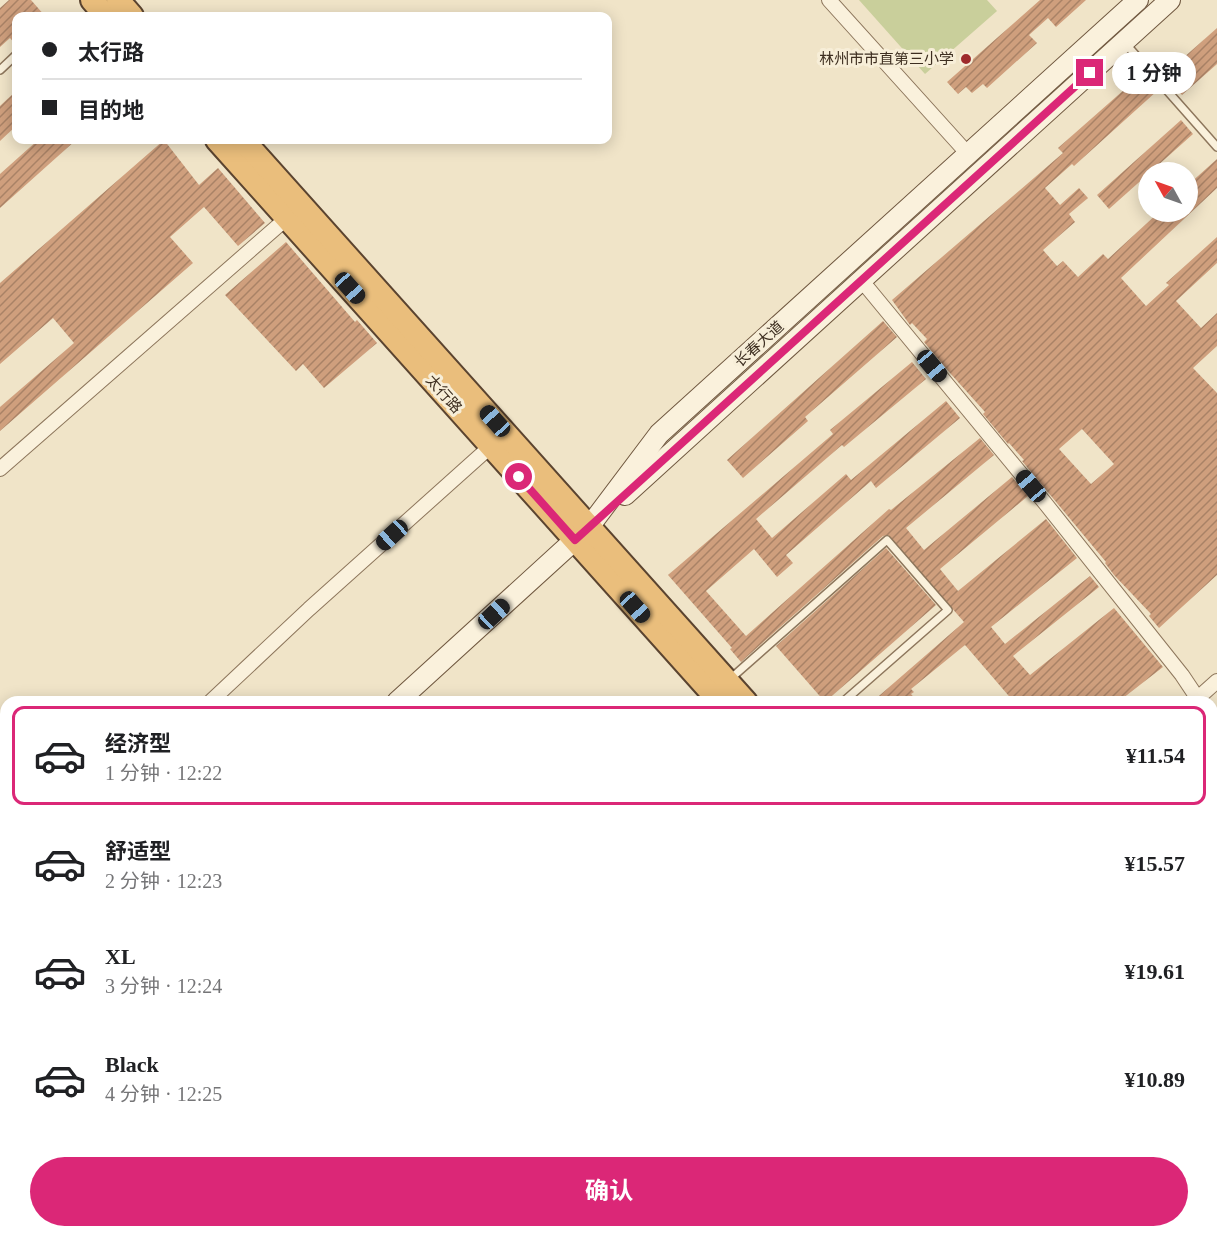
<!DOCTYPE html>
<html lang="zh">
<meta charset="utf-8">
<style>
:root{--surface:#fff;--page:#f2f2f2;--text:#202124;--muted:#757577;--line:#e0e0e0;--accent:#db2777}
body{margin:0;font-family:"Times New Roman","Noto Sans SC",serif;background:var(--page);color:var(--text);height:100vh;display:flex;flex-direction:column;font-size:22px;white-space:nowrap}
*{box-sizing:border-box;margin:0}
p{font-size:20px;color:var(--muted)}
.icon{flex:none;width:33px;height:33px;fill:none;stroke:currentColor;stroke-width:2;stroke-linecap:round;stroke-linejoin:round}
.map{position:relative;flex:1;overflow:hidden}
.details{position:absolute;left:0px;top:696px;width:1218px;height:542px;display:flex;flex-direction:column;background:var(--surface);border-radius:18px 18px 0 0;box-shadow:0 3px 15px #0003}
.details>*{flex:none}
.top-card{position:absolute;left:12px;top:12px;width:600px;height:132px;border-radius:12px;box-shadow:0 3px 15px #0003;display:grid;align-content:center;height:132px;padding:0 30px;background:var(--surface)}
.needle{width:39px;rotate:310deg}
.buttons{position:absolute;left:1138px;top:162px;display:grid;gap:12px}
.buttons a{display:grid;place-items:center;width:60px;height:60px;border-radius:50%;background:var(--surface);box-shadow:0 3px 15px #0003;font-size:30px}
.end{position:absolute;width:27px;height:27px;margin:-14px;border:8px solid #db2777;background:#fff;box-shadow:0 0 0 3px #fff}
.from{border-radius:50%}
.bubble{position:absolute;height:42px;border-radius:21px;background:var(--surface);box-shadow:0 3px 15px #0003;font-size:20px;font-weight:700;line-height:42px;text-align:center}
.car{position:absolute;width:18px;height:36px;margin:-18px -9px;border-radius:8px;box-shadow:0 0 4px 2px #0007;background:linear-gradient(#222 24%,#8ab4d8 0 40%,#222 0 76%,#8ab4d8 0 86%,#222 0)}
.top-card b{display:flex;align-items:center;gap:21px;height:57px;font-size:22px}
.top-card b+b{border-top:2px solid var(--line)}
.top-card i{width:15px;height:15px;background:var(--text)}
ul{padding:10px 0 0;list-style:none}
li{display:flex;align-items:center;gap:18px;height:99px;margin:0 12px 9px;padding:0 18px;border:3px solid transparent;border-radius:12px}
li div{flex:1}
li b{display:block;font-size:22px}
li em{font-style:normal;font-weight:700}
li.current{border-color:var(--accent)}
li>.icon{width:54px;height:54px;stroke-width:1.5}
.primary-button{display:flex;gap:12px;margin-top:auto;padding:12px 30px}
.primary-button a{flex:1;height:69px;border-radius:36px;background:var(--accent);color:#fff;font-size:24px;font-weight:700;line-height:69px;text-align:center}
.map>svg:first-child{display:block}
.pitch{fill:#c9cf9b}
.building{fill:url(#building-hatch);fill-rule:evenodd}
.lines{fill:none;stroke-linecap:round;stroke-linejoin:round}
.service-casing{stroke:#8d765c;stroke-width:10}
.minor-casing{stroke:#8d765c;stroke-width:16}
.secondary-casing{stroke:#6f573f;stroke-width:22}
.trunk-casing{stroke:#5b4430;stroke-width:26}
.service{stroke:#faf1dc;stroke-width:7}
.minor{stroke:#faf1dc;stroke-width:14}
.secondary{stroke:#faf1dc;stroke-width:20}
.trunk{stroke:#eabe7c;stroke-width:22}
.route{stroke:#db2777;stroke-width:8}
.poi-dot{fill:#9e2a2b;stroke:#f7eed8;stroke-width:2}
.labels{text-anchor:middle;stroke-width:6;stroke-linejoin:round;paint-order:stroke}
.poi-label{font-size:15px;fill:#3d2e20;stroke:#f7eed8;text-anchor:end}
.street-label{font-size:15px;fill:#3d2e20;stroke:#f7eed8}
</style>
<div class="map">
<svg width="1217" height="1237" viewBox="0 0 1217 1237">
<defs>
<pattern id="building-hatch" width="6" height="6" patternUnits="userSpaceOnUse" patternTransform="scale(1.5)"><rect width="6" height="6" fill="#cf9f7d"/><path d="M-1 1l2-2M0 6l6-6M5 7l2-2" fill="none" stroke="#a98266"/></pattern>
</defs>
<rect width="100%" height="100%" fill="#f0e4c8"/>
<polygon class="pitch" points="859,0 987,0 997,11 925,74"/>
<g class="building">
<polygon points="9,0 31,0 45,16 16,16 16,45 10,38 0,47 0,8"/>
<polygon points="1040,0 1086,0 1056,27 1048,18 1029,35 1037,43 987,88 983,84 972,93 966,87 958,94 947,82"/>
<polygon points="1217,28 1217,64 1182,95 1164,75"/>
<path d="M1142,74L1157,91L1074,166L1072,164L1045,188L1060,205L1079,188L1088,198L1069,214L1075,222L1043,250L1057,266L1063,261L1078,277L1103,254L1108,259L1159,212H1188V185L1217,159V188L1121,278L1146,306L1169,285L1166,283L1217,237V263L1176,301L1201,328L1217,313V346L1193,368L1217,393V575L1159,628L1149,616L1151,614L1114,575L1105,563L1106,562L1022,461L1024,460L1009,443L1008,444L983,414L985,412L950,373L924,342L927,339L912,323L910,325L892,300L1063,153L1058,148ZM1082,429L1114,464L1091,484L1059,449Z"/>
<polygon points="16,91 16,126 0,141 0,106"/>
<polygon points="1181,120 1193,134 1109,209 1097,195"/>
<polygon points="38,140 76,140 0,208 0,174"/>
<polygon points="164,140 199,185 218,168 265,223 238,246 204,207 170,237 193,263 0,431 0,407 74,343 53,318 0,364 0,283"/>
<polygon points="286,242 355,322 357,320 377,343 324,388 303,364 296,371 225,295"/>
<polygon points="883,321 897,337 805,417 808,421 743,478 727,460"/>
<polygon points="912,362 926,379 844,447 842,445 756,519 772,538 846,474 851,480 946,401 960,418 876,488 871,481 786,555 793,563 777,577 754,549 706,591 746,636 889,509 891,510 980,438 994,455 906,528 924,550 1012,477 1028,496 940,569 958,591 1046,519 1077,558 991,627 1005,644 1090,576 1099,587 1013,656 1030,675 1114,608 1163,667 1118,702 1014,702 965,645 911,689 914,692 911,694 918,702 872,702 964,622 888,535 883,536 741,662 730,649 732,648 668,575 833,434 830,430"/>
<polygon points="886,548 936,605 825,702 776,646"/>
</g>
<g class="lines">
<g class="service-casing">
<g id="service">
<polyline points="1125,43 1217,147"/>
<polyline points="0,70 16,55"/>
<polyline points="729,680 887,540 948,610 843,702"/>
<polyline points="581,1232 586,1237"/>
<polyline points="720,1232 725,1237"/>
</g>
</g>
<g class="minor-casing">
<g id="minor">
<polyline points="829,0 968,154"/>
<polyline points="862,281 1045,503 1182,675 1200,702"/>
<polyline points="0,469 287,218"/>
<polyline points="1198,698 1217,681"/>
<polyline points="210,702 309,609 491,446"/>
<polyline points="1212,717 1217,724"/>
<polyline points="0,913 6,907"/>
<polyline points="240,1232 245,1237"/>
<polyline points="801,1237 806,1232"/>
<polyline points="1137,1237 1142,1232"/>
</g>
</g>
<g class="secondary-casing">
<g id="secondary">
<polyline points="625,495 1170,0"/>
<polyline points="397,702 589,527 659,434 1138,0"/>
<polyline points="0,1115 6,1108"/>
</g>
</g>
<g class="trunk-casing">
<g id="trunk">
<polyline points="92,0 106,16"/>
<polyline points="118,0 132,16"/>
<polyline points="217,140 720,702"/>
<polyline points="243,140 746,702"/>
<polyline points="1212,1223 1217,1229"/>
<polyline points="1194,1232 1199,1237"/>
</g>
</g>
<use href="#service" class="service"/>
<use href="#minor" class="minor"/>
<use href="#secondary" class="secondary"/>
<use href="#trunk" class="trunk"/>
</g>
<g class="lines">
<polyline class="route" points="519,477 575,540 1090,73"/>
</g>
<circle class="poi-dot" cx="966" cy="59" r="6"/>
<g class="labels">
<g class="poi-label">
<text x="954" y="64">林州市市直第三小学</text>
</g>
<g class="street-label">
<text transform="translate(759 344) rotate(-42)" y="5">长春大道</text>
<text transform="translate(444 394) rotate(48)" y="5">太行路</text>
</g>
</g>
</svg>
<div class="buttons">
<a><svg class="needle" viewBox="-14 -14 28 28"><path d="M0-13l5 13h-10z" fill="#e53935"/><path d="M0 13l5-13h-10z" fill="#757577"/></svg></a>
</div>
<i class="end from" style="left:519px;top:477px"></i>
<i class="end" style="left:1090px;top:73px"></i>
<div class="bubble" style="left:1112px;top:52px;width:84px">1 分钟</div>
<i class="car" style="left:350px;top:288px;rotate:138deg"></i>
<i class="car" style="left:932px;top:366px;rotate:140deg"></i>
<i class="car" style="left:495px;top:421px;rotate:318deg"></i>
<i class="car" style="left:1031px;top:486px;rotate:320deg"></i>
<i class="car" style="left:392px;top:535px;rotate:228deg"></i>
<i class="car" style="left:635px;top:607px;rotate:138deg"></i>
<i class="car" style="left:494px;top:614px;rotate:47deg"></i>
<div class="top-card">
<b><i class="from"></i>太行路</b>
<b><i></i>目的地</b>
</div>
<section class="details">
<ul>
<li class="current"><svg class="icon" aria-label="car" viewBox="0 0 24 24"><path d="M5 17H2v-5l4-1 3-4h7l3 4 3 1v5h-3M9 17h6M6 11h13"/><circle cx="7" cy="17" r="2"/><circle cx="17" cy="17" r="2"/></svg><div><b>经济型</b><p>1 分钟 · 12:22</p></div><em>¥11.54</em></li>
<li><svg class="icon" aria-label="car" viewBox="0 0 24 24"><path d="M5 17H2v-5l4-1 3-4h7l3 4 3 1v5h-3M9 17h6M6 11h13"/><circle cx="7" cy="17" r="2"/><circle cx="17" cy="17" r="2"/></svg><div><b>舒适型</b><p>2 分钟 · 12:23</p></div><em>¥15.57</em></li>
<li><svg class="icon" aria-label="car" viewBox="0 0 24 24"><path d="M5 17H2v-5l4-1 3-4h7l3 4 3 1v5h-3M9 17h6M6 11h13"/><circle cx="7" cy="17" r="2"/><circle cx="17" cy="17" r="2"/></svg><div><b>XL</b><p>3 分钟 · 12:24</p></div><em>¥19.61</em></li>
<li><svg class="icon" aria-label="car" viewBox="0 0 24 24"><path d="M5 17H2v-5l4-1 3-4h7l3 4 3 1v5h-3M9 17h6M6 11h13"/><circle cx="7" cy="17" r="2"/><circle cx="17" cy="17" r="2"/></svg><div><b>Black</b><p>4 分钟 · 12:25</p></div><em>¥10.89</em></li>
</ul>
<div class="primary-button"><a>确认</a></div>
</section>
</div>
